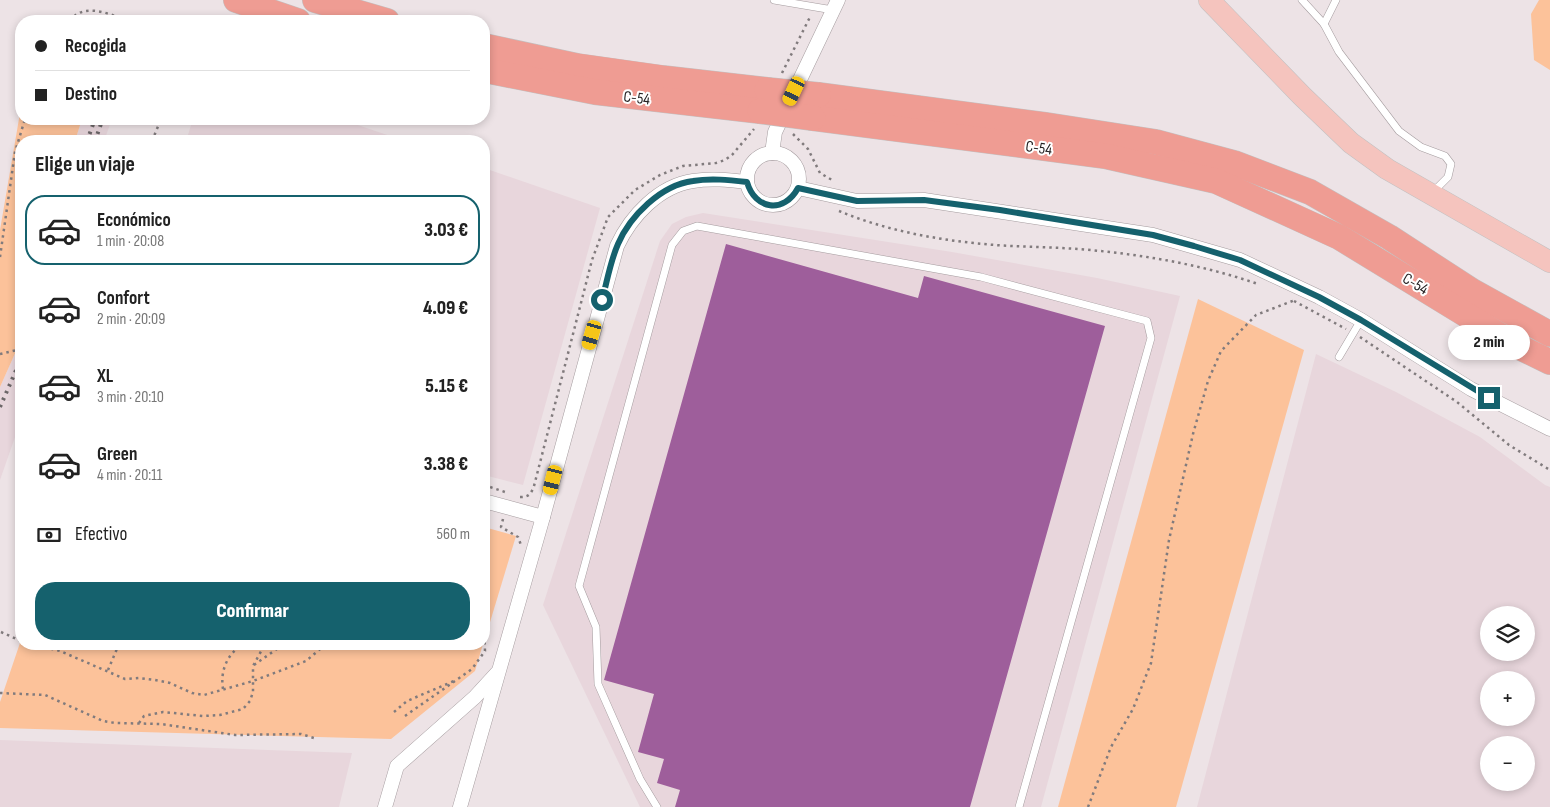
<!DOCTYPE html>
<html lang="es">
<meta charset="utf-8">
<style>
:root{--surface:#fff;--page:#f6f6f6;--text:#222;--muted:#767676;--line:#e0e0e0;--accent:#15616d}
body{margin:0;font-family:"Sofia Sans Condensed",sans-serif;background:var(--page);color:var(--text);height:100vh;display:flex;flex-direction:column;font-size:19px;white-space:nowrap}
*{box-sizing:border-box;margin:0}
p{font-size:16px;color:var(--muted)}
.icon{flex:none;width:28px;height:28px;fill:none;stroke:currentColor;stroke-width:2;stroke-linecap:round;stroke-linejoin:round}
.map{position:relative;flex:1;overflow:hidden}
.sheet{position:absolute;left:15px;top:135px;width:475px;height:515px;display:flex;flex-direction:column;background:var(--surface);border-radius:20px;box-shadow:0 2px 8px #0003}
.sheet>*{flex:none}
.guide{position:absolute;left:15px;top:15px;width:475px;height:110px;border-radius:20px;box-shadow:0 2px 8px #0003;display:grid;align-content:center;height:110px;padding:0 20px;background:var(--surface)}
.tools{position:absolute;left:1480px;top:606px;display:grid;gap:10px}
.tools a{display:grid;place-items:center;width:55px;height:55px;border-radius:50%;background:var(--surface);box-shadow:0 2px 8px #0003;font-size:25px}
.end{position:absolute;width:22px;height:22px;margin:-11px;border:6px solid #15616d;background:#fff;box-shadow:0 0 0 2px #fff}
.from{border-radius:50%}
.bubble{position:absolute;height:35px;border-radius:18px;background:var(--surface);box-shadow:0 2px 8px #0003;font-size:16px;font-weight:800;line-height:35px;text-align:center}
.car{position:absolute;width:15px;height:30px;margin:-15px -8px;border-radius:6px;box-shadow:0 0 4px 1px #0007;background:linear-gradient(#f5c518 24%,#345 0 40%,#f5c518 0 76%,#345 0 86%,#f5c518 0)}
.guide b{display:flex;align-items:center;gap:18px;height:48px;font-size:19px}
.guide b+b{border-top:1px solid var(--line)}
.guide i{width:12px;height:12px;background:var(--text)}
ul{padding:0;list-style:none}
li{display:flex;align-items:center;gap:15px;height:70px;margin:0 10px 8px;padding:0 10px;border:2px solid transparent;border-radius:20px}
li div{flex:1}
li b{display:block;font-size:19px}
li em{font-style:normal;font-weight:800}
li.selected{border-color:var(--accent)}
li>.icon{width:45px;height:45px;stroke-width:1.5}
h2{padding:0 20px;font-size:22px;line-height:60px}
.pay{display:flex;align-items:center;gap:12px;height:55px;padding:0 20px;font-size:19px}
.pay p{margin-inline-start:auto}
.button{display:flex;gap:10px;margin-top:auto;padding:10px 20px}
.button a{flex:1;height:58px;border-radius:20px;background:var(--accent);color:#fff;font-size:20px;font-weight:800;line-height:58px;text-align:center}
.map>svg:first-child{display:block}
.built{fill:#e8d6dc;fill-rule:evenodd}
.green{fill:#fcc29a}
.building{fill:#9e5e9b}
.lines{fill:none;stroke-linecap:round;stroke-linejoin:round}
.lane-casing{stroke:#a59c9f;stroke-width:8}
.street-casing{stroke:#a59c9f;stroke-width:15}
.primary-casing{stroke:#c2c1c1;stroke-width:22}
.highway-casing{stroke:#c2c1c1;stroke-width:26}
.path{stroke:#817b7d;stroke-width:2.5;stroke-dasharray:2.5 4;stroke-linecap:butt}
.lane{stroke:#fff;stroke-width:7}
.street{stroke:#fff;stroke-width:14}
.primary{stroke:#f5c4be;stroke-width:21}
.highway{stroke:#ef9c93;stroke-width:25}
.rail{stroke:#6d6769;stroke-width:4;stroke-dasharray:2.5 5;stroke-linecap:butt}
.highway-bridge-casing{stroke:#c2c1c1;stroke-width:26;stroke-linecap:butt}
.highway-bridge{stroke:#ef9c93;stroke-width:25}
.route{stroke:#15616d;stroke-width:6}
.labels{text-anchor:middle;stroke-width:4;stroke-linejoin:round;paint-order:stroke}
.street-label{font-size:16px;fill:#252223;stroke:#fff}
</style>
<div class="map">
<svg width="1550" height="807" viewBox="0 0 1550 807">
<rect width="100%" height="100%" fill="#ede3e6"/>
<g class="built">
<polygon points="82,119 112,119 104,141 75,141"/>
<polygon points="193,119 340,119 405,141 186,141"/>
<polygon points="484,168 600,208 523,485 484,475"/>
<polygon points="703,213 952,252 1097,278 1180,296 1041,807 640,807 543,605 660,241 672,224 686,217"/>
<polygon points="21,340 21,420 0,480 0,387"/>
<path d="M1316,354L1396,392L1480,437L1545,485L1550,487V807H1197ZM1489,615H1526V652H1489ZM1489,680H1526V718H1489ZM1489,745H1526V782H1489Z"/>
<polygon points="0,740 352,753 339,807 0,807"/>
</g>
<g class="green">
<polygon points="1539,0 1550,0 1550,70 1534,60 1531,14"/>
<polygon points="21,107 21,119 82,119 75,141 21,141 21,340 0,387 0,230"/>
<polygon points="1198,299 1304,350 1176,807 1058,807"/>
<polygon points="484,527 516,536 484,642"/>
<polygon points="21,640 21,644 483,644 475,671 391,739 0,728 0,702"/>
</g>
<polygon class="building" points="726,244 918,298 924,276 1105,326 970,807 675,807 680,790 657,783 664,759 638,752 654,694 604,680"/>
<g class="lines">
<g class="lane-casing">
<g id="lane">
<polyline points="774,0 833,10"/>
<polyline points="1302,0 1324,24 1339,52 1399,131 1421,147 1445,156 1451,164 1448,177 1432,193"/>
<polyline points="1324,24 1336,0"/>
<polyline points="1339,357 1361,320"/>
<polyline points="657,807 640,779 598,684 596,627 579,586 672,245 683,231 697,226 981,277 1147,321 1151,338 1019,807"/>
</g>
</g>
<g class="street-casing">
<g id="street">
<circle cx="773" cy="179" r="26"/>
<polyline points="772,153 775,132 838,0"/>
<polyline points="798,188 857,201 924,200 1153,235 1240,260 1319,297 1361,320 1471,389 1550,429"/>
<polyline points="484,501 543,517"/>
<polyline points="385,807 397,766 475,697 497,673"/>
<path d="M460,807L543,517L617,246C631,216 659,186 693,181C711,178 729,180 747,182"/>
</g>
</g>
<g class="primary-casing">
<polyline id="primary" points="1209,0 1302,96 1351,143 1387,169 1550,262"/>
</g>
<g class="highway-casing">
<g id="highway">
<polyline points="236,0 298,21"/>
<polyline points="315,0 387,21"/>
<polyline points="484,46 577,66 662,78 767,90"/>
<polyline points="484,70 595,92 760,111"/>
<polyline points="818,95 1045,125 1156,142 1234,163 1310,192 1389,237 1472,291 1550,334"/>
<polyline points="813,118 1105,156 1216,181 1339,237 1519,347 1550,362"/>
</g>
</g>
<g class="path">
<path d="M70,21C84,1 111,15 129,21"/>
<polyline points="782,73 811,15"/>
<polyline points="793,134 808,149 820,173 832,180 832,183"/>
<polyline points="152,141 161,119"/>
<path d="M839,211C887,231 942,241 995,245C1023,247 1051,247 1078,249C1140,254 1200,264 1258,284"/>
<polyline points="0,257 15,152 25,119"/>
<polyline points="1294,301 1346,329"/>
<polyline points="1360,337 1457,402 1509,445 1550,470"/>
<polyline points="0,354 21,349"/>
<polyline points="484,485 505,492"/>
<path d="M520,497C529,497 531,494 534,486L592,260L608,217L635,190L660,175L683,166L716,163L725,160L732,155L754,129"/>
<polyline points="503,519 501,527 518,537 521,545"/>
<polyline points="1,632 21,641"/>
<polyline points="32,644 60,651 125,679 139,678 155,680 170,683 192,693 204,695 253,681 306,661 326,644"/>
<polyline points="254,665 284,644"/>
<polyline points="108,670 119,644"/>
<path d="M223,689C220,671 227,654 243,644"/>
<polyline points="0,693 45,695 103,721 115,723 161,724 235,735 301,734 314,738"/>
<polyline points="394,712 407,701 454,681"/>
<polyline points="405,716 472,669 485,651 484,628"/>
<polyline points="139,723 144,716 163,712 203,716 220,715 243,709 250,701 253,692 253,666 265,644"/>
<polyline points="1088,807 1111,747 1133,709 1151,663 1169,540 1193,434 1208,381 1221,351 1256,315 1295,300"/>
</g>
<use href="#lane" class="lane"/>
<use href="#street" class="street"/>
<use href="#primary" class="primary"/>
<use href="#highway" class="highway"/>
<g class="rail">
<polyline points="87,141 95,119"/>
<polyline points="95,141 102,121"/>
<polyline points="0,407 21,359"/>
</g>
<g class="highway-bridge-casing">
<g id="highway-bridge">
<polyline points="767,90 818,95"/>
<polyline points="760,111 813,118"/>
</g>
</g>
<use href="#highway-bridge" class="highway-bridge"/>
</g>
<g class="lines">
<path class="route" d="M602,300C607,282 610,262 618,244C630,216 661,185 693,181C711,178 729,180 747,182C755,210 784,214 798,188L857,201L924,200L1000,210L1153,235L1194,246L1240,260L1319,297L1361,320L1489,398"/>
</g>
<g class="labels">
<g class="street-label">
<text transform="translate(637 97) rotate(7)" y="6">C-54</text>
<text transform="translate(1039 147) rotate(8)" y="6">C-54</text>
<text transform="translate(1416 283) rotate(31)" y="6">C-54</text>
</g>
</g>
</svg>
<div class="tools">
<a><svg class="icon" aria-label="layers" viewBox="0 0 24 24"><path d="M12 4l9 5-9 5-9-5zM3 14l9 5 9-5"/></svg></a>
<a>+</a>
<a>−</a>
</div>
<i class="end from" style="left:602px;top:300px"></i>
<i class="end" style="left:1489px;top:398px"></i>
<div class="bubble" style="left:1448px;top:325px;width:82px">2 min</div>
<i class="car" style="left:794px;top:91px;rotate:205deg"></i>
<i class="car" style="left:592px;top:335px;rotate:196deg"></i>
<i class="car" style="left:553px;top:480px;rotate:194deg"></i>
<div class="guide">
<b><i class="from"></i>Recogida</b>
<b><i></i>Destino</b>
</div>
<section class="sheet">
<h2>Elige un viaje</h2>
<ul>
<li class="selected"><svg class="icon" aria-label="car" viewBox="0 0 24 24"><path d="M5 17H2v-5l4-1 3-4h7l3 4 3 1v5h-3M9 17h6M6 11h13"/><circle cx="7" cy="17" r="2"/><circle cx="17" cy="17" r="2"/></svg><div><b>Económico</b><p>1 min · 20:08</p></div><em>3.03 €</em></li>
<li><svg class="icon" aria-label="car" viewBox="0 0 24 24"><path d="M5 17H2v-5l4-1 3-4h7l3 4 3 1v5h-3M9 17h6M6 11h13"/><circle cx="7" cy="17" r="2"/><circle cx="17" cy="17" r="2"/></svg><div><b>Confort</b><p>2 min · 20:09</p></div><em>4.09 €</em></li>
<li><svg class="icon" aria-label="car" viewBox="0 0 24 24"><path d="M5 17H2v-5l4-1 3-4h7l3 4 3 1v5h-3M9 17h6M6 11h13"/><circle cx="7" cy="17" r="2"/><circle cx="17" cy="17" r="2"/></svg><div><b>XL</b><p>3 min · 20:10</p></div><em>5.15 €</em></li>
<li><svg class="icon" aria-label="car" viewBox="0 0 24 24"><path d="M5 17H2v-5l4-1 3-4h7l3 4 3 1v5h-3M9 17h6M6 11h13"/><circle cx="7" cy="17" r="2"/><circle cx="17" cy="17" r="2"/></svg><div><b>Green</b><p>4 min · 20:11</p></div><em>3.38 €</em></li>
</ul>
<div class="pay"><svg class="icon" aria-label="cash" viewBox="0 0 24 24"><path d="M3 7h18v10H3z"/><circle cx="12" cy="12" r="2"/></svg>Efectivo<p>560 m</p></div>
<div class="button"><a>Confirmar</a></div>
</section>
</div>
